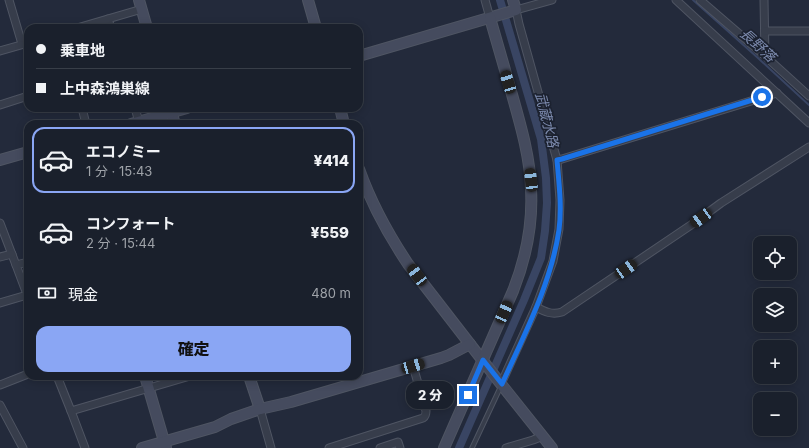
<!DOCTYPE html>
<html lang="ja">
<meta charset="utf-8">
<style>
:root{--surface:#1a202c;--page:#232834;--text:#f1f3f6;--muted:#9fa3a9;--line:#383e48;--accent:#8aa6f4}
body{margin:0;font-family:Inter,"Noto Sans JP",sans-serif;background:var(--page);color:var(--text);height:100vh;display:flex;flex-direction:column;font-size:15px;white-space:nowrap}
*{box-sizing:border-box;margin:0}
p{font-size:13px;color:var(--muted)}
.icon{flex:none;width:22px;height:22px;fill:none;stroke:currentColor;stroke-width:2;stroke-linecap:round;stroke-linejoin:round}
.map{position:relative;flex:1;overflow:hidden}
.drawer{position:absolute;left:24px;top:120px;width:339px;height:260px;display:flex;flex-direction:column;background:var(--surface);border-radius:12px;box-shadow:0 2px 10px #0003,0 0 0 1px var(--line)}
.drawer>*{flex:none}
.top-card{position:absolute;left:24px;top:24px;width:339px;height:88px;border-radius:12px;box-shadow:0 2px 10px #0003,0 0 0 1px var(--line);display:grid;align-content:center;height:88px;padding:0 12px;background:var(--surface)}
.tools{position:absolute;left:753px;top:236px;display:grid;gap:8px}
.tools a{display:grid;place-items:center;width:44px;height:44px;border-radius:8px;background:var(--surface);box-shadow:0 2px 10px #0003,0 0 0 1px var(--line);font-size:20px}
.end{position:absolute;width:18px;height:18px;margin:-9px;border:5px solid #1a73e8;background:#fff;box-shadow:0 0 0 2px #fff}
.from{border-radius:50%}
.bubble{position:absolute;height:28px;border-radius:12px;background:var(--surface);box-shadow:0 2px 10px #0003,0 0 0 1px var(--line);font-size:13px;font-weight:800;line-height:28px;text-align:center}
.car{position:absolute;width:12px;height:24px;margin:-12px -6px;border-radius:5px;box-shadow:0 0 3px 1px #0007;background:linear-gradient(#222 24%,#8ab4d8 0 40%,#222 0 76%,#8ab4d8 0 86%,#222 0)}
.top-card b{display:flex;align-items:center;gap:14px;height:38px;font-size:15px}
.top-card b+b{border-top:1px solid var(--line)}
.top-card i{width:10px;height:10px;background:var(--text)}
ul{padding:7px 0 0;list-style:none}
li{display:flex;align-items:center;gap:12px;height:66px;margin:0 8px 6px;padding:0 4px;border:2px solid transparent;border-radius:12px}
li div{flex:1}
li b{display:block;font-size:15px}
li em{font-style:normal;font-weight:800}
li.selected{border-color:var(--accent)}
li>.icon{width:36px;height:36px;stroke-width:1.5}
.pay{display:flex;align-items:center;gap:10px;height:44px;padding:0 12px;font-size:15px}
.pay p{margin-inline-start:auto}
.primary-button{display:flex;gap:8px;margin-top:auto;padding:8px 12px}
.primary-button a{flex:1;height:46px;border-radius:12px;background:var(--accent);color:#111;font-size:16px;font-weight:800;line-height:46px;text-align:center}
.map>svg:first-child{display:block}
.lines{fill:none;stroke-linecap:round;stroke-linejoin:round}
.stream{stroke:#394563;stroke-width:2}
.canal{stroke:#394563;stroke-width:8}
.lane-casing{stroke:#4f5563;stroke-width:5.5}
.street-casing{stroke:#4f5563;stroke-width:9}
.secondary-casing{stroke:#4f5563;stroke-width:12}
.lane{stroke:#373d4b;stroke-width:3.5}
.street{stroke:#373d4b;stroke-width:7}
.secondary{stroke:#454b5e;stroke-width:10}
.route{stroke:#1a73e8;stroke-width:5}
.labels{text-anchor:middle;stroke-width:3.5;stroke-linejoin:round;paint-order:stroke}
.water-label{font-size:14px;font-style:italic;fill:#7c8aad;stroke:#1c2230}
</style>
<div class="map">
<svg width="809" height="448" viewBox="0 0 809 448">
<rect width="100%" height="100%" fill="#232a3b"/>
<g class="lines">
<polyline class="stream" points="693,0 758,58 809,105"/>
<polyline class="canal" points="459,448 524,300 541,258 545,231 547,203 546,178 541,139 500,0"/>
<g class="lane-casing">
<polyline id="lane" points="472,448 501,386"/>
</g>
<g class="street-casing">
<g id="street">
<polyline points="9,0 22,44"/>
<polyline points="485,0 490,18"/>
<polyline points="676,0 809,123"/>
<polyline points="700,0 765,56 809,96"/>
<polyline points="764,0 765,56"/>
<polyline points="108,19 111,28"/>
<polyline points="77,28 142,9"/>
<polyline points="765,31 809,31"/>
<polyline points="0,51 28,43"/>
<polyline points="0,105 28,96"/>
<polyline points="82,108 86,124"/>
<polyline points="135,108 139,122"/>
<polyline points="557,160 562,159 777,93"/>
<polyline points="0,223 16,265"/>
<polyline points="0,257 12,254"/>
<polyline points="28,262 16,265 28,297"/>
<polyline points="0,303 27,295"/>
<path d="M536,307C545,312 552,315 562,312L691,225L721,203L809,147"/>
<polyline points="57,376 71,411 190,376"/>
<polyline points="501,384 536,307 553,261 559,229 560,200 557,160 519,24 516,10 552,0"/>
<polyline points="0,385 28,374"/>
<polyline points="0,405 23,448"/>
<polyline points="260,409 271,448"/>
<polyline points="71,411 85,448"/>
<path d="M329,448L423,418C426,416 426,414 426,411L413,366"/>
<polyline points="380,448 398,442 400,448"/>
<polyline points="506,448 533,440 543,436"/>
</g>
</g>
<g class="secondary-casing">
<g id="secondary">
<polyline points="139,0 147,28"/>
<polyline points="308,0 316,28"/>
<polyline points="359,56 516,10 513,0"/>
<polyline points="170,108 175,124"/>
<polyline points="340,108 344,124"/>
<polyline points="131,124 187,108"/>
<polyline points="0,160 28,152"/>
<path d="M359,169C371,203 388,234 408,264L497,379L552,448"/>
<polyline points="145,376 166,448"/>
<polyline points="249,376 260,409"/>
<polyline points="142,448 215,427 231,419 260,409 291,402 441,358 449,355 470,344"/>
<path d="M444,448L513,291C526,258 533,224 531,189C530,156 520,123 511,91C504,67 497,42 490,18"/>
</g>
</g>
<use href="#lane" class="lane"/>
<use href="#street" class="street"/>
<use href="#secondary" class="secondary"/>
</g>
<g class="lines">
<path class="route" d="M468,395L483,360L502,384C524,335 551,284 559,230C562,207 559,183 557,160L562,159L762,97"/>
</g>
<g class="labels">
<g class="water-label">
<text transform="translate(758 45) rotate(42)" y="5">長野落</text>
<text transform="translate(547 120) rotate(76)" y="5">武蔵水路</text>
</g>
</g>
</svg>
<div class="tools">
<a><svg class="icon" aria-label="locate" viewBox="0 0 24 24"><circle cx="12" cy="12" r="6"/><path d="M12 2v4M12 18v4M2 12h4M18 12h4"/></svg></a>
<a><svg class="icon" aria-label="layers" viewBox="0 0 24 24"><path d="M12 4l9 5-9 5-9-5zM3 14l9 5 9-5"/></svg></a>
<a>+</a>
<a>−</a>
</div>
<i class="end from" style="left:762px;top:97px"></i>
<i class="end" style="left:468px;top:395px"></i>
<div class="bubble" style="left:406px;top:381px;width:48px">2 分</div>
<i class="car" style="left:508px;top:82px;rotate:343deg"></i>
<i class="car" style="left:531px;top:180px;rotate:353deg"></i>
<i class="car" style="left:701px;top:218px;rotate:234deg"></i>
<i class="car" style="left:626px;top:269px;rotate:56deg"></i>
<i class="car" style="left:417px;top:275px;rotate:323deg"></i>
<i class="car" style="left:504px;top:312px;rotate:24deg"></i>
<i class="car" style="left:413px;top:366px;rotate:74deg"></i>
<div class="top-card">
<b><i class="from"></i>乗車地</b>
<b><i></i>上中森鴻巣線</b>
</div>
<section class="drawer">
<ul>
<li class="selected"><svg class="icon" aria-label="car" viewBox="0 0 24 24"><path d="M5 17H2v-5l4-1 3-4h7l3 4 3 1v5h-3M9 17h6M6 11h13"/><circle cx="7" cy="17" r="2"/><circle cx="17" cy="17" r="2"/></svg><div><b>エコノミー</b><p>1 分 · 15:43</p></div><em>¥414</em></li>
<li><svg class="icon" aria-label="car" viewBox="0 0 24 24"><path d="M5 17H2v-5l4-1 3-4h7l3 4 3 1v5h-3M9 17h6M6 11h13"/><circle cx="7" cy="17" r="2"/><circle cx="17" cy="17" r="2"/></svg><div><b>コンフォート</b><p>2 分 · 15:44</p></div><em>¥559</em></li>
</ul>
<div class="pay"><svg class="icon" aria-label="cash" viewBox="0 0 24 24"><path d="M3 7h18v10H3z"/><circle cx="12" cy="12" r="2"/></svg>現金<p>480 m</p></div>
<div class="primary-button"><a>確定</a></div>
</section>
</div>
